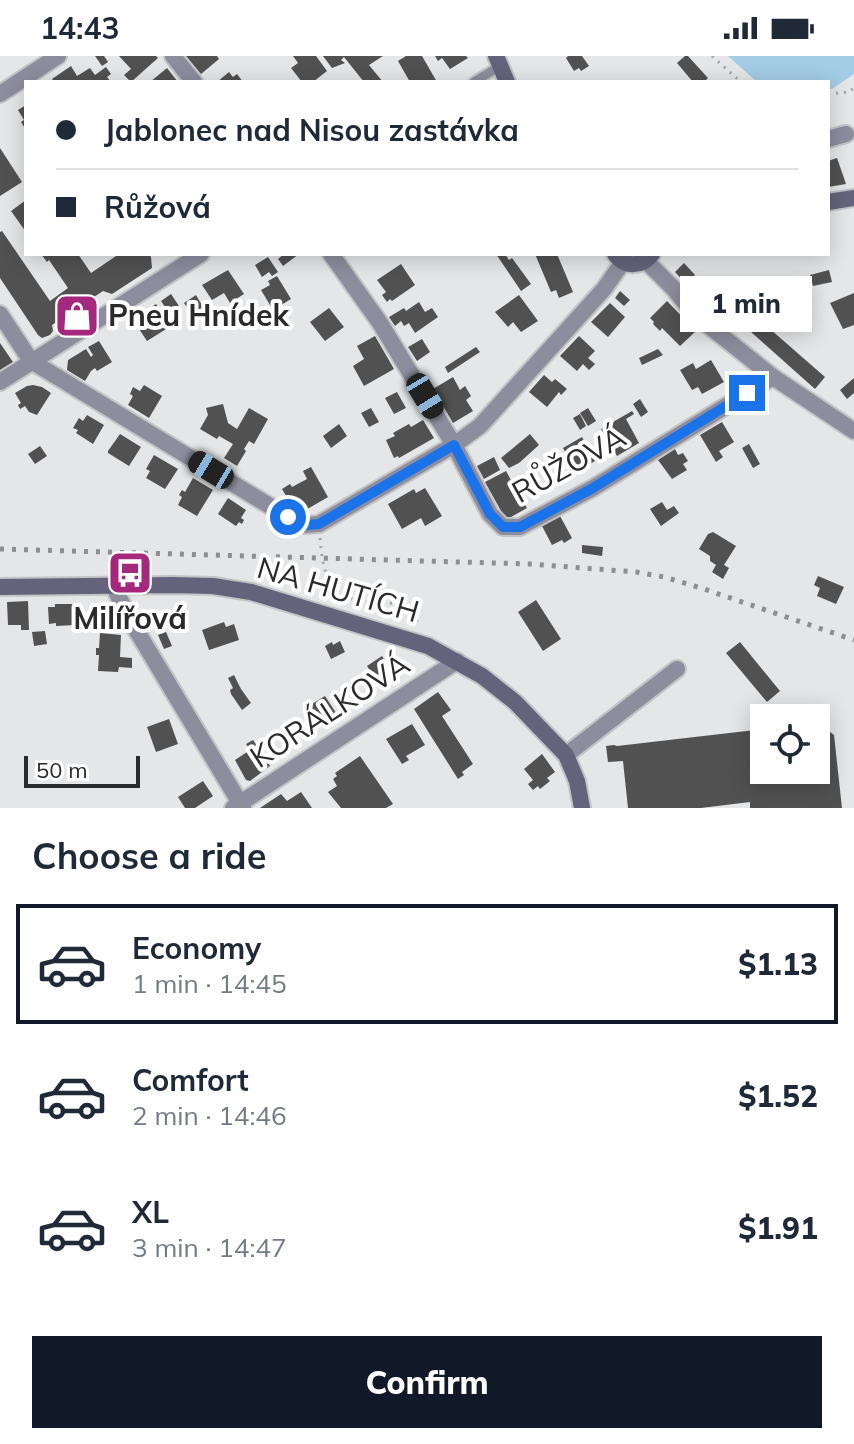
<!DOCTYPE html>
<meta charset="utf-8">
<style>
:root{--surface:#fff;--page:#f2f2f3;--text:#1f2937;--muted:#747a83;--line:#e0e1e3;--accent:#111827}
body{margin:0;font-family:Mulish,sans-serif;background:var(--page);color:var(--text);height:100vh;display:flex;flex-direction:column;font-size:30px;white-space:nowrap}
*{box-sizing:border-box;margin:0}
p{font-size:26px;color:var(--muted)}
.icon{flex:none;width:44px;height:44px;fill:none;stroke:currentColor;stroke-width:2;stroke-linecap:round;stroke-linejoin:round}
.map{position:relative;height:752px;overflow:hidden}
.drawer{display:flex;flex-direction:column;background:var(--surface);flex:1}
.drawer>*{flex:none}
.banner{position:absolute;left:24px;top:24px;width:806px;height:176px;border-radius:0px;box-shadow:0 4px 20px #0003;display:grid;align-content:center;height:176px;padding:0 32px;background:var(--surface)}
.controls{position:absolute;left:750px;top:648px;display:grid;gap:16px}
.controls a{display:grid;place-items:center;width:80px;height:80px;border-radius:0px;background:var(--surface);box-shadow:0 4px 20px #0003;font-size:40px}
.scale{position:absolute;left:24px;bottom:20px;width:116px;box-sizing:border-box;padding-left:8px;border:4px solid #2a2a2b;border-top:0;font-size:22px;line-height:28px;white-space:nowrap;color:#2a2a2b;-webkit-text-stroke:6px #fff;paint-order:stroke}
.end{position:absolute;width:36px;height:36px;margin:-18px;border:10px solid #1a73e8;background:#fff;box-shadow:0 0 0 4px #fff}
.from{border-radius:50%}
.bubble{position:absolute;height:56px;border-radius:0px;background:var(--surface);box-shadow:0 4px 20px #0003;font-size:26px;font-weight:800;line-height:56px;text-align:center}
.car{position:absolute;width:24px;height:48px;margin:-24px -12px;border-radius:10px;box-shadow:0 0 6px 2px #0007;background:linear-gradient(#222 24%,#8ab4d8 0 40%,#222 0 76%,#8ab4d8 0 86%,#222 0)}
.banner b{display:flex;align-items:center;gap:28px;height:76px;font-size:30px}
.banner b+b{border-top:2px solid var(--line)}
.banner i{width:20px;height:20px;background:var(--text)}
ul{padding:0;list-style:none}
li{display:flex;align-items:center;gap:24px;height:120px;margin:0 16px 12px;padding:0 16px;border:4px solid transparent;border-radius:0px}
li div{flex:1}
li b{display:block;font-size:30px}
li em{font-style:normal;font-weight:800}
li.selected{border-color:var(--accent)}
li>.icon{width:72px;height:72px;stroke-width:1.5}
h2{padding:0 32px;font-size:36px;line-height:96px}
.primary-button{display:flex;gap:16px;margin-top:auto;padding:16px 32px}
.primary-button a{flex:1;height:92px;border-radius:0px;background:var(--accent);color:#fff;font-size:32px;font-weight:800;line-height:92px;text-align:center}
.status{display:flex;justify-content:space-between;align-items:center;height:56px;padding:0 40px;background:var(--surface);direction:ltr}
.status svg{height:22px;fill:currentColor}
.map>svg:first-child{display:block}
.water{fill:#a4cce6}
.building{fill:#525152}
.lines{fill:none;stroke-linecap:round;stroke-linejoin:round}
.lane-casing{stroke:#c3c4c6;stroke-width:13}
.street-casing{stroke:#c3c4c6;stroke-width:20}
.secondary-casing{stroke:#c3c4c6;stroke-width:20}
.path{stroke:#a1a2a4;stroke-width:3;stroke-dasharray:2 6;stroke-linecap:butt}
.lane{stroke:#8e8d9e;stroke-width:9}
.street{stroke:#8e8d9e;stroke-width:16}
.secondary{stroke:#64637b;stroke-width:16}
.rail{stroke:#8e8e90;stroke-width:5;stroke-dasharray:4 8;stroke-linecap:butt}
.route{stroke:#1a73e8;stroke-width:10}
.labels{text-anchor:middle;stroke-width:8;stroke-linejoin:round;paint-order:stroke}
.poi-label{font-size:30px;font-weight:bold;fill:#2a2a2b;stroke:#fff;text-anchor:start}
.street-label{font-size:30px;fill:#2a2a2b;stroke:#fff}
</style>
<div class="status"><b>14:43</b><svg viewBox="0 0 49 12"><path d="M0 12V9h3v3zM5 12V6h3v6zM10 12V3h3v9zM15 12V0h3v12zM26 1h20v11H26zM47 4h2v5h-2z"/></svg></div>
<div class="map">
<svg width="854" height="752" viewBox="0 0 854 752">
<rect width="100%" height="100%" fill="#e5e6e8"/>
<polygon class="water" points="728,0 854,0 854,18 832,33 828,33 828,26 757,26"/>
<g class="building">
<polygon points="95,0 104,0 108,6 102,10"/>
<polygon points="119,0 156,0 158,2 131,26 124,19 131,13"/>
<polygon points="186,0 217,0 219,3 201,18"/>
<polygon points="293,0 316,0 327,15 313,26 302,26 291,12 298,7"/>
<polygon points="323,0 383,0 369,9 383,26 364,26 344,1 341,4 345,7 332,12"/>
<polygon points="406,0 422,0 437,26 410,26 398,5"/>
<polygon points="435,0 466,0 468,2 450,13 442,2 438,5"/>
<polygon points="568,0 582,0 589,10 581,15 579,12 574,15 566,2"/>
<polygon points="685,0 688,0 708,22 704,26 693,26 677,7"/>
<polygon points="71,10 77,20 90,12 95,19 106,11 111,18 107,21 111,26 54,26 52,23"/>
<polygon points="167,12 178,26 150,26"/>
<polygon points="229,16 233,21 237,18 243,26 217,26"/>
<polygon points="26,49 26,74 21,66 24,64 18,54"/>
<polygon points="0,92 22,126 0,140"/>
<polygon points="837,102 846,128 828,131 828,105"/>
<polygon points="26,144 26,176 11,155"/>
<polygon points="2,175 50,245 68,232 49,204 47,206 41,198 78,198 91,217 119,198 149,198 151,201 152,212 112,238 103,235 52,269 53,275 50,279 42,282 38,279 0,222 0,176"/>
<polygon points="284,198 299,198 283,210 278,203"/>
<polygon points="496,198 505,198 509,204 512,202 531,228 521,235"/>
<polygon points="535,198 557,198 573,236 559,242 556,234 551,236"/>
<polygon points="268,201 278,216 272,220 269,216 262,221 255,209"/>
<polygon points="684,207 695,219 686,228 675,216"/>
<polygon points="401,208 415,229 392,245 390,243 387,246 382,239 386,236 377,224"/>
<polygon points="228,214 244,238 230,247 224,237 212,244 202,229"/>
<polygon points="829,214 832,226 813,230 810,219"/>
<polygon points="277,220 291,243 273,254 261,234 270,229 268,225"/>
<polygon points="620,235 630,244 624,250 615,242"/>
<polygon points="854,237 854,269 843,273 830,247"/>
<polygon points="171,238 179,250 169,257 161,245"/>
<polygon points="196,239 203,251 192,258 184,247"/>
<polygon points="519,239 538,265 521,276 513,266 508,271 495,256"/>
<polygon points="667,245 696,275 680,290 662,272 660,275 653,268 654,266 650,262"/>
<polygon points="419,246 425,256 432,252 438,261 415,277 409,267 404,270 401,265 395,270 389,261 404,252 406,255"/>
<polygon points="610,247 625,261 608,281 591,266"/>
<polygon points="156,248 171,270 147,285 133,264"/>
<polygon points="329,252 344,271 325,285 310,266"/>
<polygon points="761,265 825,321 815,333 751,276"/>
<polygon points="375,280 394,313 364,330 353,310 364,303 357,290"/>
<polygon points="579,280 595,295 588,302 595,308 589,314 583,308 577,315 560,300"/>
<polygon points="422,283 430,296 417,305 408,291"/>
<polygon points="99,285 112,306 97,315 95,312 91,315 85,325 67,314 68,304 86,293 91,301 93,299 88,291"/>
<polygon points="0,287 13,306 0,314"/>
<polygon points="476,291 480,296 448,317 445,311"/>
<polygon points="658,293 663,299 642,309 639,302"/>
<polygon points="711,304 724,326 702,338 698,331 692,334 680,314 693,307 696,313"/>
<polygon points="544,319 552,326 555,323 567,333 561,339 559,336 547,351 529,336"/>
<polygon points="453,321 460,334 465,330 471,340 466,344 473,355 453,367 433,333"/>
<polygon points="854,322 854,337 847,343 840,334"/>
<polygon points="33,329 42,331 51,337 37,359 29,356 25,350 20,353 18,349 21,347 15,337 27,330"/>
<polygon points="144,329 162,340 149,362 128,349 133,340 130,338 133,331 140,335"/>
<polygon points="397,336 406,352 394,358 385,342"/>
<polygon points="640,343 648,356 641,361 633,348"/>
<polygon points="223,348 228,367 237,373 249,352 268,363 254,388 249,385 244,393 246,395 237,410 224,402 233,388 219,380 217,383 200,373 208,359 206,352"/>
<polygon points="371,352 379,366 369,371 361,357"/>
<polygon points="588,352 596,365 588,370 580,357"/>
<polygon points="632,355 634,358 626,363 639,387 617,400 601,373"/>
<polygon points="580,358 586,370 580,374 573,362"/>
<polygon points="87,359 104,369 93,388 76,377 78,374 73,372 79,362 83,365"/>
<polygon points="423,364 434,382 399,402 398,400 394,402 386,384 395,380 393,377 400,373 409,368 411,371"/>
<polygon points="722,366 734,386 719,395 723,401 716,406 700,379"/>
<polygon points="339,368 347,380 331,392 323,380"/>
<polygon points="120,378 141,391 129,410 108,397 108,395"/>
<polygon points="530,378 539,389 519,407 509,412 501,402"/>
<polygon points="582,381 595,405 576,416 563,392"/>
<polygon points="749,388 760,408 753,412 742,392"/>
<polygon points="40,390 47,400 35,408 28,398"/>
<polygon points="675,393 678,399 683,397 688,405 683,408 687,414 672,423 658,404"/>
<polygon points="154,399 178,413 165,433 146,422 150,415 146,413"/>
<polygon points="494,401 500,414 484,423 477,410"/>
<polygon points="311,411 328,441 304,455 296,441 289,445 282,433 290,428 292,431 307,423 303,415"/>
<polygon points="506,415 512,426 518,423 525,435 519,439 527,452 506,464 485,426"/>
<polygon points="193,422 213,434 197,460 178,449 182,441 179,439 182,434 185,436"/>
<polygon points="425,432 442,460 425,470 421,462 402,473 388,448 414,433 416,437"/>
<polygon points="228,442 246,454 241,462 244,464 242,468 239,466 236,470 218,458"/>
<polygon points="662,446 667,454 674,450 679,457 661,470 650,453"/>
<polygon points="560,460 572,482 564,487 562,484 552,489 542,470"/>
<polygon points="713,476 736,490 724,509 729,512 723,523 712,516 716,509 710,505 710,500 699,493 708,478"/>
<polygon points="582,489 603,491 602,500 582,497"/>
<polygon points="818,520 844,531 836,548 817,540 820,532 814,529"/>
<polygon points="536,544 561,583 543,595 518,556"/>
<polygon points="28,545 29,574 21,574 21,569 8,569 7,546"/>
<polygon points="55,548 74,548 75,569 56,570 56,567 49,568 48,551 55,551"/>
<polygon points="224,566 226,571 234,568 239,584 209,594 202,574"/>
<polygon points="45,575 47,588 34,590 32,576"/>
<polygon points="166,576 172,590 164,593 158,579"/>
<polygon points="100,577 121,579 120,601 132,602 132,612 119,611 118,616 98,615 99,599 96,599 96,592 99,592"/>
<polygon points="340,585 345,596 331,603 325,590 332,586 333,589"/>
<polygon points="740,586 780,635 767,646 726,597"/>
<polygon points="382,600 396,622 381,632 367,610"/>
<polygon points="234,619 241,633 251,647 242,654 231,638 230,634 233,632 228,622"/>
<polygon points="438,636 451,654 442,660 473,708 462,716 464,719 458,723 414,653"/>
<polygon points="325,640 338,660 317,673 304,653"/>
<polygon points="169,663 178,688 156,696 147,671"/>
<polygon points="816,665 834,679 842,752 750,752 750,746 701,752 628,752 623,705 608,706 606,690 614,689 617,690 764,673 764,714 816,714"/>
<polygon points="412,668 425,689 406,700 409,704 402,708 386,683"/>
<polygon points="253,684 270,710 250,725 246,724 235,704 250,694 246,688"/>
<polygon points="542,698 555,716 547,722 550,725 540,733 538,730 533,734 528,728 533,724 524,713"/>
<polygon points="360,700 393,748 386,752 341,752 328,736 337,730 333,723 337,720 335,717"/>
<polygon points="203,725 213,740 195,752 185,752 178,741"/>
<polygon points="301,736 312,752 260,752 281,738 287,745"/>
</g>
<g class="lines">
<g class="lane-casing">
<polyline id="lane" points="474,26 500,10"/>
</g>
<g class="street-casing">
<g id="street">
<polyline points="173,0 194,26"/>
<polyline points="0,38 58,0"/>
<polyline points="828,83 846,78"/>
<polyline points="331,198 380,267 454,389 490,458 503,471 520,471 593,432 773,321"/>
<polyline points="646,205 674,233 694,258 773,321 854,375"/>
<polyline points="0,258 31,305 288,461 306,469 319,468 454,389 480,370 604,233 623,206"/>
<polyline points="0,326 201,198"/>
<polyline points="113,529 129,562 243,752"/>
<polyline points="566,699 677,613"/>
<polyline points="233,752 457,605"/>
</g>
</g>
<g class="secondary-casing">
<g id="secondary">
<polyline points="496,0 507,26"/>
<polyline points="828,146 854,142"/>
<path d="M615,198C625,212 642,211 652,198"/>
<polyline points="0,531 173,529 213,530 251,536 428,590 482,620 515,646 566,699 577,725 582,752"/>
</g>
</g>
<g class="path">
<polyline points="712,0 741,26"/>
<polyline points="828,38 849,36 854,32"/>
<path d="M320,482C323,516 327,541 366,546C376,547 389,545 397,549C407,554 414,562 421,570"/>
</g>
<use href="#lane" class="lane"/>
<use href="#street" class="street"/>
<use href="#secondary" class="secondary"/>
<polyline class="rail" points="0,493 530,508 636,516 664,521 701,532 854,584"/>
</g>
<g class="lines">
<polyline class="route" points="288,461 306,469 319,468 454,389 490,458 503,471 520,471 593,432 747,337"/>
</g>
<defs>
<g id="shop-square" transform="scale(2.3)"><rect x="-9" y="-9" width="18" height="18" rx="4" fill="#a4297e" stroke="#fff"/><path d="M-5-2.5h2.3a2.7 3.5 0 0 1 5.4 0H5L5.5 6h-11ZM-1.5-2.5h3a1.5 2.3 0 0 0-3 0Z" fill="#fff"/></g>
<g id="bus-square" transform="scale(2.3)"><rect x="-9" y="-9" width="18" height="18" rx="4" fill="#a4297e" stroke="#fff"/><path d="M-5-6H5V4H4V6H2V4H-2V6H-4V4H-5ZM-3.5-4V0h7V-4ZM-3.5 1.2v1.5H-2V1.2ZM2 1.2v1.5H3.5V1.2Z" fill="#fff"/></g>
</defs>
<g fill-rule="evenodd">
<use href="#shop-square" x="77" y="260"/>
<use href="#bus-square" x="130" y="517"/>
</g>
<g class="labels">
<g class="poi-label">
<text x="108" y="270">Pneu Hnídek</text>
<text x="130" y="573" text-anchor="middle">Milířová</text>
</g>
<g class="street-label">
<text transform="translate(569 409) rotate(-29)" y="10">RŮŽOVÁ</text>
<text transform="translate(338 534) rotate(16)" y="10">NA HUTÍCH</text>
<text transform="translate(330 655) rotate(-33)" y="10">KORÁLKOVÁ</text>
</g>
</g>
</svg>
<div class="controls">
<a><svg class="icon" aria-label="locate" viewBox="0 0 24 24"><circle cx="12" cy="12" r="6"/><path d="M12 2v4M12 18v4M2 12h4M18 12h4"/></svg></a>
</div>
<div class="scale">50 m</div>
<i class="end from" style="left:288px;top:461px"></i>
<i class="end" style="left:747px;top:337px"></i>
<div class="bubble" style="left:680px;top:220px;width:132px">1 min</div>
<i class="car" style="left:425px;top:340px;rotate:149deg"></i>
<i class="car" style="left:211px;top:414px;rotate:301deg"></i>
<div class="banner">
<b><i class="from"></i>Jablonec nad Nisou zastávka</b>
<b><i></i>Růžová</b>
</div>
</div>
<section class="drawer">
<h2>Choose a ride</h2>
<ul>
<li class="selected"><svg class="icon" aria-label="car" viewBox="0 0 24 24"><path d="M5 17H2v-5l4-1 3-4h7l3 4 3 1v5h-3M9 17h6M6 11h13"/><circle cx="7" cy="17" r="2"/><circle cx="17" cy="17" r="2"/></svg><div><b>Economy</b><p>1 min · 14:45</p></div><em>$1.13</em></li>
<li><svg class="icon" aria-label="car" viewBox="0 0 24 24"><path d="M5 17H2v-5l4-1 3-4h7l3 4 3 1v5h-3M9 17h6M6 11h13"/><circle cx="7" cy="17" r="2"/><circle cx="17" cy="17" r="2"/></svg><div><b>Comfort</b><p>2 min · 14:46</p></div><em>$1.52</em></li>
<li><svg class="icon" aria-label="car" viewBox="0 0 24 24"><path d="M5 17H2v-5l4-1 3-4h7l3 4 3 1v5h-3M9 17h6M6 11h13"/><circle cx="7" cy="17" r="2"/><circle cx="17" cy="17" r="2"/></svg><div><b>XL</b><p>3 min · 14:47</p></div><em>$1.91</em></li>
</ul>
<div class="primary-button"><a>Confirm</a></div>
</section>
